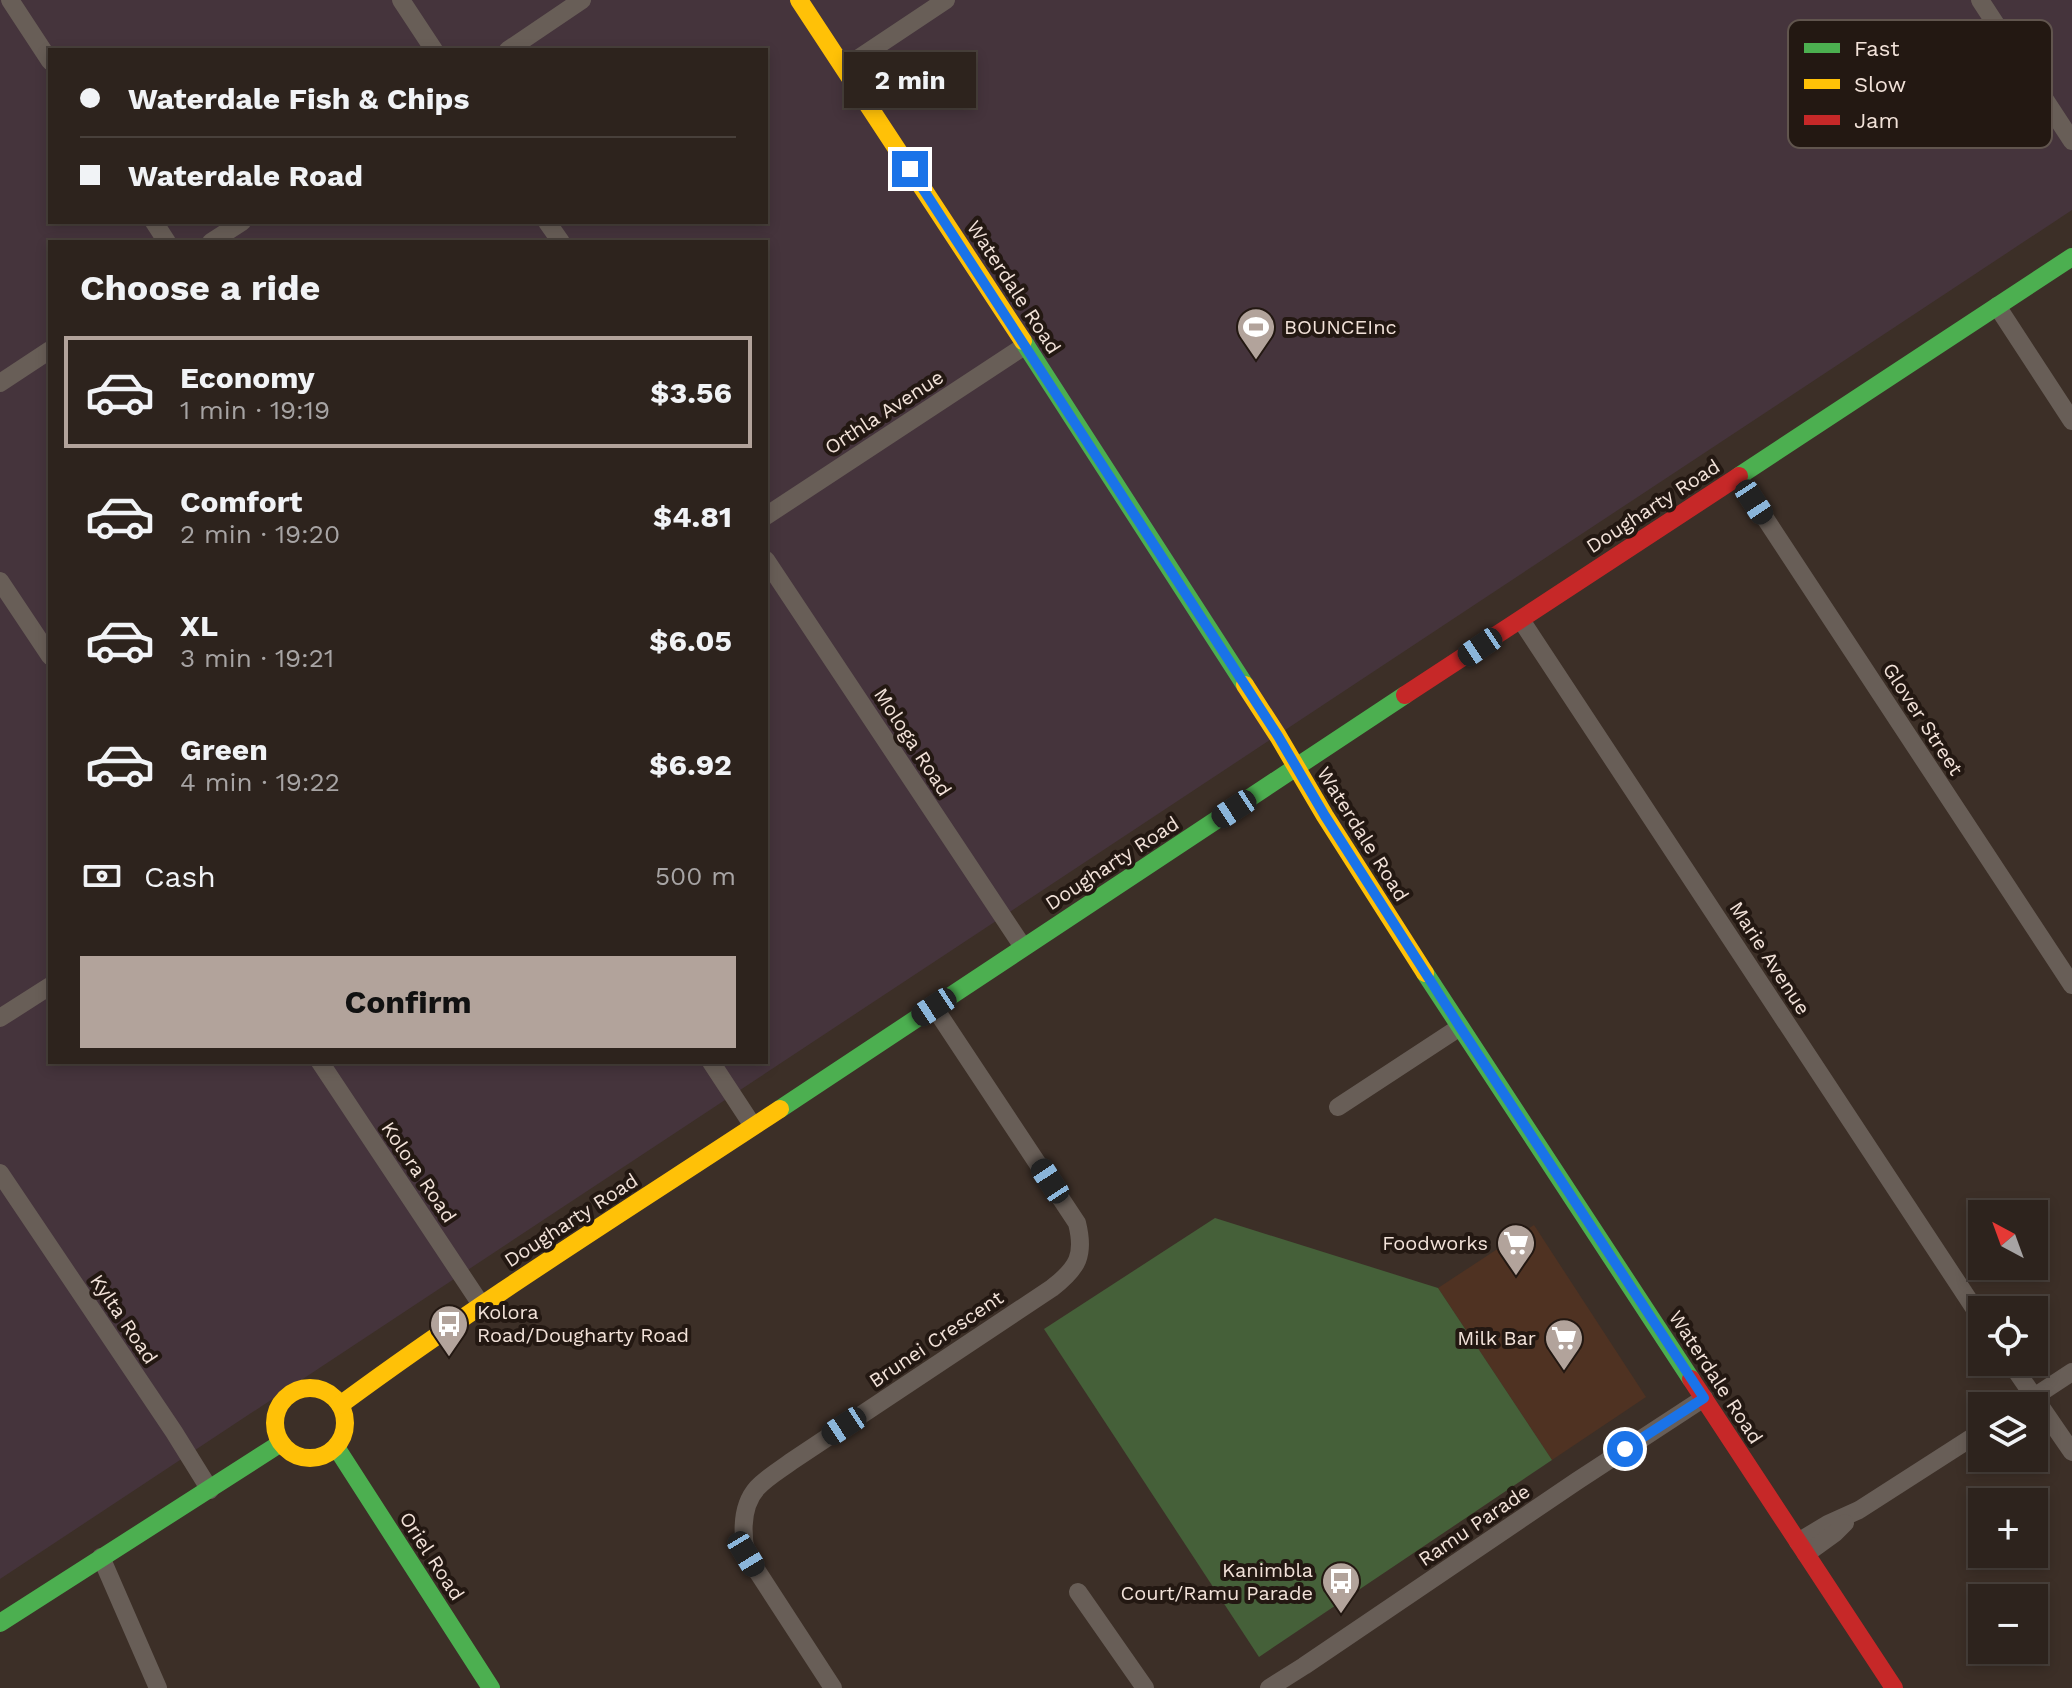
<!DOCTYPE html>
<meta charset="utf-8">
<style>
:root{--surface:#2d231d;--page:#392f2a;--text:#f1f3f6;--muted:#a7a4a4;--line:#48403b;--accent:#b2a39b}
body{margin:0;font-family:"Work Sans",sans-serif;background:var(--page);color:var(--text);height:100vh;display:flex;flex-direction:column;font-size:30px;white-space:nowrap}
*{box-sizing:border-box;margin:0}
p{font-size:26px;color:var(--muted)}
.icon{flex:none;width:44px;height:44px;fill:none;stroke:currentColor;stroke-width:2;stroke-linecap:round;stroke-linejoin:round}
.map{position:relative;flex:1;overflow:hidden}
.sheet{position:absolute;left:48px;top:240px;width:720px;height:824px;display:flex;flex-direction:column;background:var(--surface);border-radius:0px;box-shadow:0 4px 12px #0003,0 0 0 2px var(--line)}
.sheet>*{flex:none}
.top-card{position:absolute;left:48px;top:48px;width:720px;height:176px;border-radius:0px;box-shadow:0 4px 12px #0003,0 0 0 2px var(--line);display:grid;align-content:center;height:176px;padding:0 32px;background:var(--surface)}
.needle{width:52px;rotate:319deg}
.buttons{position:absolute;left:1968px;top:1200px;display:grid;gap:16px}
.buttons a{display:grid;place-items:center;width:80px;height:80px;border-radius:0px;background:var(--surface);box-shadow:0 4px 12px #0003,0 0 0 2px var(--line);font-size:40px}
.end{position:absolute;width:36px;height:36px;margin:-18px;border:10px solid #1a73e8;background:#fff;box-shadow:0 0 0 4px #fff}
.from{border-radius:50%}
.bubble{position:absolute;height:56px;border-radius:0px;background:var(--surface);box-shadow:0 4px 12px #0003,0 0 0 2px var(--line);font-size:26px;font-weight:700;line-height:56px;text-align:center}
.car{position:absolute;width:24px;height:48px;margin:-24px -12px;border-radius:10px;box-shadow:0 0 6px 2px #0007;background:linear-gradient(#222 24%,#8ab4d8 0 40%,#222 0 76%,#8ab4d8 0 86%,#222 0)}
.top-card b{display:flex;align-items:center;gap:28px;height:76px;font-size:30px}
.top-card b+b{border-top:2px solid var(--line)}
.top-card i{width:20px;height:20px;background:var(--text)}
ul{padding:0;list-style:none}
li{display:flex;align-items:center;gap:24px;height:112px;margin:0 16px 12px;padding:0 16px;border:4px solid transparent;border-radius:0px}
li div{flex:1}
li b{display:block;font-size:30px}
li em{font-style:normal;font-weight:700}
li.active{border-color:var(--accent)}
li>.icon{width:72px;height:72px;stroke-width:1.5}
h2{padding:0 32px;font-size:36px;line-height:96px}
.pay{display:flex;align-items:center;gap:20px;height:88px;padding:0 32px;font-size:30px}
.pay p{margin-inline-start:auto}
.cta{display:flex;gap:16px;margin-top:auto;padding:16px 32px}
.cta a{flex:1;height:92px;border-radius:0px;background:var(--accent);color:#111;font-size:32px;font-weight:700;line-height:92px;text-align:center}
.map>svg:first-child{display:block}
.built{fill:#4f3222}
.industrial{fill:#45343c;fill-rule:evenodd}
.green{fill:#456039}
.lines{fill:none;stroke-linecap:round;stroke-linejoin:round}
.street{stroke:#685e57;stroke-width:18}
.fast{stroke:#4caf50;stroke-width:18}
.slow{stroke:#ffc107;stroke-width:18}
.jam{stroke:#c62828;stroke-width:18}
.route{stroke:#1a73e8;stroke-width:10}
.labels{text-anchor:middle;stroke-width:8;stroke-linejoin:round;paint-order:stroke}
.street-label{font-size:20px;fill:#f2e2d9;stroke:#231812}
.poi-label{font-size:20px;fill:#f2e2d9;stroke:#231812;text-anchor:end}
.key{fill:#231812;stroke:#61554e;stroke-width:2}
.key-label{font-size:22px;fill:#f2e2d9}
</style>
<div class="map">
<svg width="2072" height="1688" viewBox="0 0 2072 1688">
<rect width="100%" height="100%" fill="#3c2f27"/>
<polygon class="built" points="1534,1225 1646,1397 1552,1460 1438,1288"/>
<path class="industrial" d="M0,0H2072V210L0,1579ZM50,50H766V222H50ZM50,242H766V1062H50Z"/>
<polygon class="green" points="1215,1218 1438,1288 1552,1460 1259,1657 1044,1329"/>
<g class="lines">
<g class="street">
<polyline points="10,0 50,61"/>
<polyline points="401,0 434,50"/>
<polyline points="1980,0 2072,141"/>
<polyline points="508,50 582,0"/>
<polyline points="844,68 946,0"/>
<polyline points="154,222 167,242"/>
<polyline points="547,222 561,242"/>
<polyline points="211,242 242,222"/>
<polyline points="1997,306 2072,421"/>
<polyline points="0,383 50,350"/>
<polyline points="1738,477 2072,985"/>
<polyline points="766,516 1026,345"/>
<polyline points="766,560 1023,947"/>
<polyline points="0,581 50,656"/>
<polyline points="1521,620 1982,1320"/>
<polyline points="0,1018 50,986"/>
<polyline points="320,1062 482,1306"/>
<polyline points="711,1062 753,1126"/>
<polyline points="1338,1107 1460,1027"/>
<polyline points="0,1173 174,1432 210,1490"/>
<polyline points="2010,1362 2072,1452"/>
<polyline points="2020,1406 2072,1372"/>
<polyline points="1798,1542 1828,1524 1859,1510 1982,1431"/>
<polyline points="1806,1554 1835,1533 1845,1523"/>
<polyline points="101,1557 158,1688"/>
<polyline points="1078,1592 1145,1688"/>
<path d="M833,1688L746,1554C742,1532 741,1506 757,1488C766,1478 781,1469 792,1461L1052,1288C1078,1268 1085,1255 1077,1223L934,1007"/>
<polyline points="1269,1688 1304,1666 1577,1481 1704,1398"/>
</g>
<g class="fast">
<polyline points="1023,341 1245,685"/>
<polyline points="1739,476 2072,257"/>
<polyline points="1425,973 1691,1379"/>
<polyline points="780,1109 1405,695"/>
<polyline points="336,1447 491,1688"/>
<polyline points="0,1623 281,1443"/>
</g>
<g class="slow">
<polyline points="799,0 1023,341"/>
<polyline points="1245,685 1278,736 1325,816 1425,973"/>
<circle cx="310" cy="1423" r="35"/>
<path d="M340,1405C482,1300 633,1206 780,1109"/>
</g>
<g class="jam">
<polyline points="1405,695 1739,476"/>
<polyline points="1691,1379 1894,1688"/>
</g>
</g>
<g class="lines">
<polyline class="route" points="910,169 1278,736 1325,816 1460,1027 1704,1398 1625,1449"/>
</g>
<defs>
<g id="stadium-pin" transform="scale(2)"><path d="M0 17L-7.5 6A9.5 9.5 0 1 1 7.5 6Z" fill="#b2a39b" stroke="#231812"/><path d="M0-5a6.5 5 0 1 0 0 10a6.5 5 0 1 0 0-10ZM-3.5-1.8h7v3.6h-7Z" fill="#fff"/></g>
<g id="supermarket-pin" transform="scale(2)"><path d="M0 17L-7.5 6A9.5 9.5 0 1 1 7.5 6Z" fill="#b2a39b" stroke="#231812"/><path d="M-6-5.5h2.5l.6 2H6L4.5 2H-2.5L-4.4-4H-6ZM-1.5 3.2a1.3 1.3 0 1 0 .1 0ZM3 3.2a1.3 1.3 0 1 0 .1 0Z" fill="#fff"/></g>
<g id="bus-pin" transform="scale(2)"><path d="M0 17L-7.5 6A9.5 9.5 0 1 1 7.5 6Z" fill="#b2a39b" stroke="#231812"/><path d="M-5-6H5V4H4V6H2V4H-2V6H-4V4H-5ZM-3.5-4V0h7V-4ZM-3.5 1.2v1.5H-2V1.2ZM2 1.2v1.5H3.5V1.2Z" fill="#fff"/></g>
</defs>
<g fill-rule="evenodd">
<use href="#stadium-pin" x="1256" y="327"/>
<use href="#supermarket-pin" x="1516" y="1243"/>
<use href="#bus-pin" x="449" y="1324"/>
<use href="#supermarket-pin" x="1564" y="1338"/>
<use href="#bus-pin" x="1341" y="1581"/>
</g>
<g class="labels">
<g class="street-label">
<text transform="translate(1014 287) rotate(57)" y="7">Waterdale Road</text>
<text transform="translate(884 412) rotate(-33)" y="7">Orthla Avenue</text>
<text transform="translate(1653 506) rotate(-33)" y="7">Dougharty Road</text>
<text transform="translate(1923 719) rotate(57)" y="7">Glover Street</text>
<text transform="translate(913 742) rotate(57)" y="7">Mologa Road</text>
<text transform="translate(1363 834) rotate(58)" y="7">Waterdale Road</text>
<text transform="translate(1112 863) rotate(-33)" y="7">Dougharty Road</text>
<text transform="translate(1770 958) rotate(57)" y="7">Marie Avenue</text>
<text transform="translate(419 1172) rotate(56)" y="7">Kolora Road</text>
<text transform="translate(571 1220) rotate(-33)" y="7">Dougharty Road</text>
<text transform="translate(124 1319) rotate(56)" y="7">Kylta Road</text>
<text transform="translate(936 1339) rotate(-34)" y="7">Brunei Crescent</text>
<text transform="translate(1716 1377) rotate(57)" y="7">Waterdale Road</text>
<text transform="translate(1474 1525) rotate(-34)" y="7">Ramu Parade</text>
<text transform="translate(432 1556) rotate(57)" y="7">Oriel Road</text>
</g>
<g class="poi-label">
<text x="1284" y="334" text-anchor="start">BOUNCEInc</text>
<text x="1488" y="1250">Foodworks</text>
<text x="477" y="1319" text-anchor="start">Kolora<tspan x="477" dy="23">Road/Dougharty Road</tspan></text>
<text x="1536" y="1345">Milk Bar</text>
<text x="1313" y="1577">Kanimbla<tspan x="1313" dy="23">Court/Ramu Parade</tspan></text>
</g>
</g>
<rect x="1788" y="20" width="264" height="128" rx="12" class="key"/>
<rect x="1804" y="43" width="36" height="10" fill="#4caf50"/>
<rect x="1804" y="79" width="36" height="10" fill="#ffc107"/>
<rect x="1804" y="115" width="36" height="10" fill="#c62828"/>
<g class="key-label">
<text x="1854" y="56">Fast</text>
<text x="1854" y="92">Slow</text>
<text x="1854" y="128">Jam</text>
</g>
</svg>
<div class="buttons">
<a><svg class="needle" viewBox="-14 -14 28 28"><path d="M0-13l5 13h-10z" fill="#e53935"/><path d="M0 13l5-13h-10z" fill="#a7a4a4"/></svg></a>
<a><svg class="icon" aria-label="locate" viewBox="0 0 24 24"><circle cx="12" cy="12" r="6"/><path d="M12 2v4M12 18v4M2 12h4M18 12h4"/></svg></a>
<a><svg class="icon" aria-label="layers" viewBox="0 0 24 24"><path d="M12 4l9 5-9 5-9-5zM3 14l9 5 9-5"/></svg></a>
<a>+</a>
<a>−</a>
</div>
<i class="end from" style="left:1625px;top:1449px"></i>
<i class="end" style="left:910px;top:169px"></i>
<div class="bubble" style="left:844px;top:52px;width:132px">2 min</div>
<i class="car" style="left:1754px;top:502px;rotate:147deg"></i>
<i class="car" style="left:1480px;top:647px;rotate:236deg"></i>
<i class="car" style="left:1234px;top:809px;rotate:237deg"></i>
<i class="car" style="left:934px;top:1007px;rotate:237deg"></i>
<i class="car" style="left:1050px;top:1181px;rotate:327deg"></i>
<i class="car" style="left:844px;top:1426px;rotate:237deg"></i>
<i class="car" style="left:746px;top:1554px;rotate:149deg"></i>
<div class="top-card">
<b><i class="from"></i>Waterdale Fish &amp; Chips</b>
<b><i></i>Waterdale Road</b>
</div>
<section class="sheet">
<h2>Choose a ride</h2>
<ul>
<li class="active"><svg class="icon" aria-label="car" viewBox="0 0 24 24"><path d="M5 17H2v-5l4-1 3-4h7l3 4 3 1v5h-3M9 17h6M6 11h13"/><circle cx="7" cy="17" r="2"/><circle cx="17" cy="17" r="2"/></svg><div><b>Economy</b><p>1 min · 19:19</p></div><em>$3.56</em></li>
<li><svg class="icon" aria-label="car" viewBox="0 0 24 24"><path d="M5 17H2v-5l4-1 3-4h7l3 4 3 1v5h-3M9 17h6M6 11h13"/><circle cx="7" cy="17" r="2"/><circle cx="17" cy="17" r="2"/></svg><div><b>Comfort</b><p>2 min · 19:20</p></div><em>$4.81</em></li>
<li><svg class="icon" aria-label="car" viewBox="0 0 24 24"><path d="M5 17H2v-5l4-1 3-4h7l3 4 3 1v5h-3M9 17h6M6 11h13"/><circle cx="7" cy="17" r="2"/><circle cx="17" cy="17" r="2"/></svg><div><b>XL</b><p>3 min · 19:21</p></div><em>$6.05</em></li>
<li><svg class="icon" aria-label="car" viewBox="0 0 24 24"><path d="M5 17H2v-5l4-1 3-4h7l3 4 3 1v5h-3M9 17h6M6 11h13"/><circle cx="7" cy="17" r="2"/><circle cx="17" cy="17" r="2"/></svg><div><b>Green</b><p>4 min · 19:22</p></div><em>$6.92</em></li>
</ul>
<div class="pay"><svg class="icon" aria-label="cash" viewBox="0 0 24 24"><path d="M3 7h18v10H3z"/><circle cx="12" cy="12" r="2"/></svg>Cash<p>500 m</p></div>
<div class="cta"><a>Confirm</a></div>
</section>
</div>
